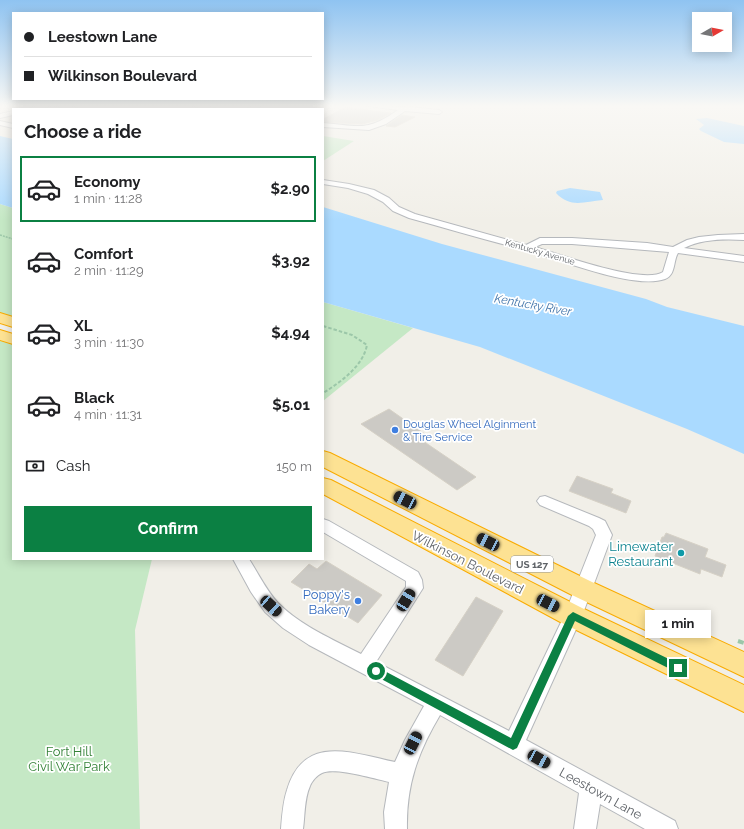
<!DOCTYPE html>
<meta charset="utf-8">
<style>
:root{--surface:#fff;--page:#f2f2f2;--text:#202124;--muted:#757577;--line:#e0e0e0;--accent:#0b8043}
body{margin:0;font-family:Raleway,sans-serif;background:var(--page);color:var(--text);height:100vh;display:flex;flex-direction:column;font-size:15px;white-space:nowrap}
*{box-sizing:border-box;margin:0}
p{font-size:13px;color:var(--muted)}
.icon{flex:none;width:22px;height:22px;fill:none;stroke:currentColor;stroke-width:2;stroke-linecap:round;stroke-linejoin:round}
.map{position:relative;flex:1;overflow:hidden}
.panel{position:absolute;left:12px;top:108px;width:312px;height:452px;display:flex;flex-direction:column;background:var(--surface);border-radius:0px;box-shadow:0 2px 10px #0003}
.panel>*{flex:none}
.hud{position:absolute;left:12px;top:12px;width:312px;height:88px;border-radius:0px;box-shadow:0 2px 10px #0003;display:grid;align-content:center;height:88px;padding:0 12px;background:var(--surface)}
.needle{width:26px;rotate:81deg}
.fabs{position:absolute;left:692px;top:12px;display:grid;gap:8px}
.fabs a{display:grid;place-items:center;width:40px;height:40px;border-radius:0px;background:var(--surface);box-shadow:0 2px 10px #0003;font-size:20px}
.end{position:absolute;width:18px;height:18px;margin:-9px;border:5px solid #0b8043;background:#fff;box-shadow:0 0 0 2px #fff}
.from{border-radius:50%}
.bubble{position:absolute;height:28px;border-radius:0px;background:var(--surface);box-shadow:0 2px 10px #0003;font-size:13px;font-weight:700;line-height:28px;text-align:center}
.car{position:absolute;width:12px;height:24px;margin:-12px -6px;border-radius:5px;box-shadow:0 0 3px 1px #0007;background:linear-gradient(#222 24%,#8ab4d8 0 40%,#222 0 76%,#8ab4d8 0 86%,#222 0)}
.hud b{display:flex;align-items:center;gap:14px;height:38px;font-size:15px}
.hud b+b{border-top:1px solid var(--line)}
.hud i{width:10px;height:10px;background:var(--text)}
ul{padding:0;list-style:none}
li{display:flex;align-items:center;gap:12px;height:66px;margin:0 8px 6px;padding:0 4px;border:2px solid transparent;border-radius:0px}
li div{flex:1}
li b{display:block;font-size:15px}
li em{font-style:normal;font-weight:700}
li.on{border-color:var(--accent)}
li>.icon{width:36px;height:36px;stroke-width:1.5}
h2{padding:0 12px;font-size:18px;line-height:48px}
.pay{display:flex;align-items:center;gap:10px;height:44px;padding:0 12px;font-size:15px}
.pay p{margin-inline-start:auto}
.cta{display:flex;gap:8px;margin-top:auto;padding:8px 12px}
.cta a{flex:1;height:46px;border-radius:0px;background:var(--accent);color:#fff;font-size:16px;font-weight:700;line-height:46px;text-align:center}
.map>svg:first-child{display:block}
.green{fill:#c5e8c5}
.water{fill:#aadaff}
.building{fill:#cccac5;stroke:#d6d1c6}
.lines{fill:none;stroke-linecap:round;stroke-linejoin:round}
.minor-casing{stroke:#b5b8bc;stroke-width:2}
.highway-casing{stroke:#f9ab00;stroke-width:2}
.path-far2{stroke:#9cc7a9;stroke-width:1.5;stroke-dasharray:2 1;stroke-linecap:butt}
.path-far1{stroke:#9cc7a9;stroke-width:2;stroke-dasharray:3.5 2;stroke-linecap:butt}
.path{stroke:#9cc7a9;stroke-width:4;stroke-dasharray:6 3;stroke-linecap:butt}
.minor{fill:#fff;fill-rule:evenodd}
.highway{fill:#fde293;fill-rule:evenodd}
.route{fill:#0b8043}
.shop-dot{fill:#3f7fe0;stroke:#fff;stroke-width:1.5}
.culture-dot{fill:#0f9aa8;stroke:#fff;stroke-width:1.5}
.labels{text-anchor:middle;stroke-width:3.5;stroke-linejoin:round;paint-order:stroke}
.far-street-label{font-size:9px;fill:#5f6368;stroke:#fff}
.shield{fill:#fff;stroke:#8f9295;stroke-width:1}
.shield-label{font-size:10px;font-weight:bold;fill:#5f6368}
.shop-label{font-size:11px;fill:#366cbe;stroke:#fff;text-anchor:start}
.water-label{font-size:12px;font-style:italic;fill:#4174aa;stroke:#fff}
.near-culture-label{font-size:13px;fill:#0d838f;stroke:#fff;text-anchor:end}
.near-street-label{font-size:13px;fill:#5f6368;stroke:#fff}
.near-shop-label{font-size:13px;fill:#366cbe;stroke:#fff;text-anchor:end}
.near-park-label{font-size:13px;fill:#348238;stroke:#fff}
</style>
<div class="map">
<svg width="744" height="829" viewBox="0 0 744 829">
<rect width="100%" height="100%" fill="#f1efe8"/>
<g class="green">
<polygon points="323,136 354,141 323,161"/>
<polygon points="0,204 13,208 13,318 0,313"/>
<polygon points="323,302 413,328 323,401"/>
<polygon points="0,337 13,341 13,559 152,559 135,630 140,829 0,829"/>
</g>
<g class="water">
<polygon points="707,118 744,126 744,144 724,142 701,131 699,129 704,125 696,119"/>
<polygon points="0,136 13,139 13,208 0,204"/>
<path d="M570,188L600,192L603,200C585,201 571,209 556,193L557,191Z"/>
<polygon points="323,207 442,244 646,299 667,307 744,326 744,454 687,429 480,347 323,302"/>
</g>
<g class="building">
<polygon points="346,107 372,111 391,113 378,120 362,124 323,122 323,119"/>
<polygon points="402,115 415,117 395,127 386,126"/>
<polygon points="389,409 429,437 423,441 476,477 457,490 361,424"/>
<polygon points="577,476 613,489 611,493 631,501 626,513 569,491"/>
<polygon points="666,533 708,549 705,557 726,565 722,577 701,569 700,574 655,556 662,537 664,537"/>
<polygon points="326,561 382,595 358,623 291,582 309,564 317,569"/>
<polygon points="476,597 503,611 463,676 435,660"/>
</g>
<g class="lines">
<g class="minor-casing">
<g id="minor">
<polygon points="40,105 52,105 39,109 28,109"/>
<polygon points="53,105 66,105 79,109 67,109"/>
<polygon points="190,105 204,105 218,109 205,109"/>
<polygon points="253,105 262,105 255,109 247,109"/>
<path d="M362,105L403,107L412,105L409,107L439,110L442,112L439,114L405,111L386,124L369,130L323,127V123C359,126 367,132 398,110Z"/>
<polygon points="13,111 13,115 0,118 0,114"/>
<polygon points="0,121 13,124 13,128 0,125"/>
<path d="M323,180L349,184L374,190L389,198L399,207L415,214L526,245L540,238H572L647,243L673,247L687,240L699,237L718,235L744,234V240C724,239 702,239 684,248L744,256V262L678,253C673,261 676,275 665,279C635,290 561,260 529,251C489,241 449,229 409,218L393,211L383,202L368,194L348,188L323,184ZM542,244H572L669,252L663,272C642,285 559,254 535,247Z"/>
<path d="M545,496L599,518L605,521L612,535L582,616L526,740L675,821L678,829H645L600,804L596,829H574L579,793L440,715C418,752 406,785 407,829H385L384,812L389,782C375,779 335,767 322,773C317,775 312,781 310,786C304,799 305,816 303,829H281C282,816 283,802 287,790C304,733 352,753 395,762L405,740L424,706L309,645L283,628L265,612L251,592L233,559H249C258,573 266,590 278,603C301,626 332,639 361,654L406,587V581L323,532V519L329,521L418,572L422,580L423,588L376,662L509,731L564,616L596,535L593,529L589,526L540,505L537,501L540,497Z"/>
</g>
</g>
<g class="highway-casing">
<g id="highway">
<polygon points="0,313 13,317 13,327 0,323"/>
<polygon points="0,330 13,334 13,344 0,340"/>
<polygon points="323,451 330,453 592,582 744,652 744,677 574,596 323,467"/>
<polygon points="323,478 331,480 582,608 744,685 744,712 564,624 323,494"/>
</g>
</g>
<polyline class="path-far2" points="0,235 13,239"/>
<path class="path-far1" d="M323,326L352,335L367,345C363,366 341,382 323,393"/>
<polyline class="path" points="738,641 744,643"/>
<use href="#minor" class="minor"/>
<use href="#highway" class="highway"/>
</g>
<linearGradient id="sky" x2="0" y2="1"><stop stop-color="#8fc3f1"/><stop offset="0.48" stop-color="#f9f8f5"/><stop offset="1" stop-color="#f9f8f5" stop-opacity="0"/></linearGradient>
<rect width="744" height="221" fill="url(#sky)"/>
<polygon class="route" points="573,612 681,665 683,668 681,671 678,672 674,671 575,621 517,748 513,750 372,674 371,671 372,668 376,667 379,668 511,738 568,616"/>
<g class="shop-dot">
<circle cx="395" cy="430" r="4"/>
<circle cx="358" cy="601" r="4"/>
</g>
<circle class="culture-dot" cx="681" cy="553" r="4"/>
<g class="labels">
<g class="far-street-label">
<text transform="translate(540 252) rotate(16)" y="3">Kentucky Avenue</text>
</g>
<rect class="shield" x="511" y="556" width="42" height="16" rx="3"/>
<g class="shield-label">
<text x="532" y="568">US 127</text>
</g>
<g class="shop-label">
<text x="403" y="428">Douglas Wheel Alginment<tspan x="403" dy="13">&amp; Tire Service</tspan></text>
</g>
<g class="water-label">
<text transform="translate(533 305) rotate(10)" y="4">Kentucky River</text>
</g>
<g class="near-culture-label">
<text x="673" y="551">Limewater<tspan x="673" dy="15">Restaurant</tspan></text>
</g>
<g class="near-street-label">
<text transform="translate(468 562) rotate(27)" y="5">Wilkinson Boulevard</text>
<text transform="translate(601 793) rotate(29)" y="5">Leestown Lane</text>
</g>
<g class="near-shop-label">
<text x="350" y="599">Poppy's<tspan x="350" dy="15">Bakery</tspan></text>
</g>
<g class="near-park-label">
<text x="69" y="756">Fort Hill<tspan x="69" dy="15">Civil War Park</tspan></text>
</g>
</g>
</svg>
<div class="fabs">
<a><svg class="needle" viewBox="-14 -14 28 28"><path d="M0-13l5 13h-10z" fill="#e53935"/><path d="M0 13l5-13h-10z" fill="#757577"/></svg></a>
</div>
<i class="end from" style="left:376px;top:671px"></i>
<i class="end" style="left:678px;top:668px"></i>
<div class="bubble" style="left:645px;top:610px;width:66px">1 min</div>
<i class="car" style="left:405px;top:500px;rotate:297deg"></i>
<i class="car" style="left:488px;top:542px;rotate:297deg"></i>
<i class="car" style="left:406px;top:600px;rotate:31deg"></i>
<i class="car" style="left:548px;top:603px;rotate:117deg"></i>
<i class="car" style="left:271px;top:606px;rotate:132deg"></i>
<i class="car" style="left:413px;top:743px;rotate:27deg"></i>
<i class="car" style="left:539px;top:759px;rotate:119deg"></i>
<div class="hud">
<b><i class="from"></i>Leestown Lane</b>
<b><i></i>Wilkinson Boulevard</b>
</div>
<section class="panel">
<h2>Choose a ride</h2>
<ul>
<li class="on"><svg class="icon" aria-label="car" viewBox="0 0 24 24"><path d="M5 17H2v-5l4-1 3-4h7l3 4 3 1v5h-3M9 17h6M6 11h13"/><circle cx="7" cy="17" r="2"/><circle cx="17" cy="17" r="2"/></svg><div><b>Economy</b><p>1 min · 11:28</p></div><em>$2.90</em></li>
<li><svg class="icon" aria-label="car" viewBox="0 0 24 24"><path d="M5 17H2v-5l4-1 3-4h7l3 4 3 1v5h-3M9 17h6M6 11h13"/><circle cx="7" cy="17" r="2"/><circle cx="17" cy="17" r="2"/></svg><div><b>Comfort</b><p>2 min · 11:29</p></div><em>$3.92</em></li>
<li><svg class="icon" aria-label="car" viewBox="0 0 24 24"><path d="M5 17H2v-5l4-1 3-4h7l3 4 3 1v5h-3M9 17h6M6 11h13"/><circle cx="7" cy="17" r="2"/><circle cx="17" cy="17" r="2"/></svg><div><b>XL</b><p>3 min · 11:30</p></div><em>$4.94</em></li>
<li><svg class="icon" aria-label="car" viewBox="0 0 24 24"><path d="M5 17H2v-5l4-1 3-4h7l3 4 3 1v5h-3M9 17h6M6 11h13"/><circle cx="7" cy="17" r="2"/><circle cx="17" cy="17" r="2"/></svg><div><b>Black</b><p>4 min · 11:31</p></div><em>$5.01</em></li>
</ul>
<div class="pay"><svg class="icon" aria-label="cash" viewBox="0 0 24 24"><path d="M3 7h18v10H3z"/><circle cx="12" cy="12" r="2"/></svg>Cash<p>150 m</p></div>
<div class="cta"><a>Confirm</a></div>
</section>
</div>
